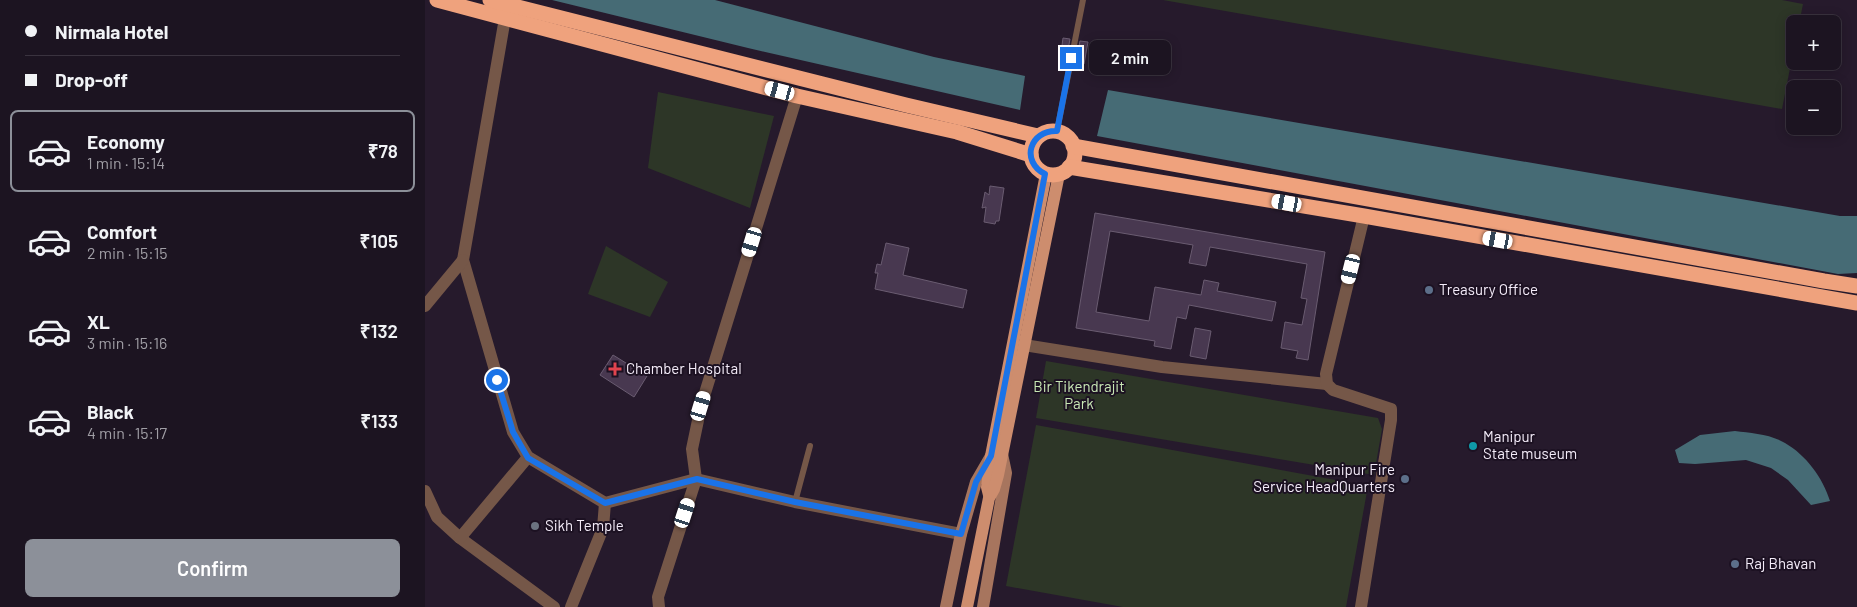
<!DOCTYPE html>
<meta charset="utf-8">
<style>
:root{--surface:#1c1421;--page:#29212e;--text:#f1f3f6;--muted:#a09ea5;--line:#3a333f;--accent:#8c9099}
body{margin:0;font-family:Barlow,sans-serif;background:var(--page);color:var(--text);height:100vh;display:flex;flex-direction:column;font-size:19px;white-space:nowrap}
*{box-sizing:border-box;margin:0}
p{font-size:16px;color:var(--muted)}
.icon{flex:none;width:28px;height:28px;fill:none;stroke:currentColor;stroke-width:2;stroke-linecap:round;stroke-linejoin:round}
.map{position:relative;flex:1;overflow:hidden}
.side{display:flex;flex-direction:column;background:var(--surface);width:425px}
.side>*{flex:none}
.hud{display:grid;align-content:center;height:110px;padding:0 25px;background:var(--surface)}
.controls{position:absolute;left:1361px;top:15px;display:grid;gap:10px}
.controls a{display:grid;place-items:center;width:55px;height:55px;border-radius:8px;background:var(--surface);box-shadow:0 2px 12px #0003,0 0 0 1px var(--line);font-size:25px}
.end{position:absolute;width:22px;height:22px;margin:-11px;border:6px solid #1a73e8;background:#fff;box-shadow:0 0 0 2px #fff}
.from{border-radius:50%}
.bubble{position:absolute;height:35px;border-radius:8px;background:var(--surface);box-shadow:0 2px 12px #0003,0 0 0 1px var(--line);font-size:16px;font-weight:600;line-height:35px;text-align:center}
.car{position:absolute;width:15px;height:30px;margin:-15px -8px;border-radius:6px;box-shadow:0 0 4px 1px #0007;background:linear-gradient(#fff 24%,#345 0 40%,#fff 0 76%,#345 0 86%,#fff 0)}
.hud b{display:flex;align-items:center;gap:18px;height:48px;font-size:19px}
.hud b+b{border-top:1px solid var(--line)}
.hud i{width:12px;height:12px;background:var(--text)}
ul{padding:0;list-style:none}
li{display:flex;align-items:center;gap:15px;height:82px;margin:0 10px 8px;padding:0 15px;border:2px solid transparent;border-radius:8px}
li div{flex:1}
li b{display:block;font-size:19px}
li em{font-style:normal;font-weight:600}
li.current{border-color:var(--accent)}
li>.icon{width:45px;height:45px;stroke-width:1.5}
.primary-button{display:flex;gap:10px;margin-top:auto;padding:10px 25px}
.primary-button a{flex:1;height:58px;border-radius:8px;background:var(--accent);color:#fff;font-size:20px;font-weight:600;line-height:58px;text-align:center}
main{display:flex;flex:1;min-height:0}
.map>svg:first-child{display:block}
.green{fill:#2d3627}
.water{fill:#466b75}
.building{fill:#483850;stroke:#6a5c71}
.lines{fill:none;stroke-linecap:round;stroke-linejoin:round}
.lane{stroke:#755748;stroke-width:6}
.street{stroke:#755748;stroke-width:12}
.secondary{stroke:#a7755e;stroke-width:12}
.primary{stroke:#cd8d6e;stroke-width:12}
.highway{stroke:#efa27d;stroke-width:15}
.route{stroke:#1a73e8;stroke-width:6}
.service-dot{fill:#5c6f8a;stroke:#1c1122;stroke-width:2}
.health-dot{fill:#e0444e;stroke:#1c1122;stroke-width:2}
.culture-dot{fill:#0f9aa8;stroke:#1c1122;stroke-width:2}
.worship-dot{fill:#6b7280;stroke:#1c1122;stroke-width:2}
.labels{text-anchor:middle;stroke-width:4;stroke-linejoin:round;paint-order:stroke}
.poi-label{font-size:15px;fill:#f4ecf9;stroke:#1c1122;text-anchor:start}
.park-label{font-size:15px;fill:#c8e7b4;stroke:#1c1122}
</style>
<main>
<section class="side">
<div class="hud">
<b><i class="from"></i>Nirmala Hotel</b>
<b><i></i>Drop-off</b>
</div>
<ul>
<li class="current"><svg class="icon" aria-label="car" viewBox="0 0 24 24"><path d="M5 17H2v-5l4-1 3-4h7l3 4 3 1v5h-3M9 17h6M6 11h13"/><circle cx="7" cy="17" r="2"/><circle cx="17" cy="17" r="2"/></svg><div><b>Economy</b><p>1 min · 15:14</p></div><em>₹78</em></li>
<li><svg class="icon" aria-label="car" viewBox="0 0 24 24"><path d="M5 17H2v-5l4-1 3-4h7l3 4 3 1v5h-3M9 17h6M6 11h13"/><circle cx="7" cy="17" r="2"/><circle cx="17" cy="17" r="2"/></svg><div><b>Comfort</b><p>2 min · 15:15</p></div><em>₹105</em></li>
<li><svg class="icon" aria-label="car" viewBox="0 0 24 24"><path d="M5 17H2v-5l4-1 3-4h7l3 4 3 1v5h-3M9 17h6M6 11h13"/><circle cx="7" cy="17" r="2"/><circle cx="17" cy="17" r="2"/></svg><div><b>XL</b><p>3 min · 15:16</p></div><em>₹132</em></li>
<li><svg class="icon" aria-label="car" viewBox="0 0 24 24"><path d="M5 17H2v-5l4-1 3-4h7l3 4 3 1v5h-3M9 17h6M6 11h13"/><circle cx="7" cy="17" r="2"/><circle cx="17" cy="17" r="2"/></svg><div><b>Black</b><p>4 min · 15:17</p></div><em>₹133</em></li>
</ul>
<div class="primary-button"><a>Confirm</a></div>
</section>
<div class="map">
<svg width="1432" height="607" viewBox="0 0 1432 607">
<rect width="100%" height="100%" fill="#261a2c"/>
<g class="green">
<polygon points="738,0 1357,0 1378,4 1374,24 1370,24 1370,43 1357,109"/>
<polygon points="233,92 349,116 325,208 223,168"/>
<polygon points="181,246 243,282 225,317 163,294"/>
<polygon points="621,361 953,418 957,429 949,475 611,418"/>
<polygon points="611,425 943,486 921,607 698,607 581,586"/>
</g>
<g class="water">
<polygon points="127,0 290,0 509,57 600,76 595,110 323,48"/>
<polygon points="683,90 1415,216 1432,216 1432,273 1413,274 672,136"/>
<path d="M1310,431C1326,433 1345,434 1360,443C1381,455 1398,478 1405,501L1386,505L1363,480L1346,468L1321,460L1270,464L1254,463L1250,450L1275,435Z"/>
</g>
<g class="building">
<polygon points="638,38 645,39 641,61 635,60"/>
<polygon points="655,41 663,42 659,64 651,62"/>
<polygon points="565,186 579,188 574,221 571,221 570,224 559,222 561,207 557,208 560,192 564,195"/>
<polygon points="670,213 900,252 883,360 871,358 873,351 856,348 860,322 877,325 882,299 876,298 882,264 785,247 781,266 764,263 768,245 685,231 671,312 724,321 730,287 776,295 779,280 794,283 792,291 851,302 847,321 764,305 761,319 752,317 746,349 729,346 730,341 651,328"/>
<polygon points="461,243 484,248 478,275 542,290 538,308 450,289 453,273 450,273 452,264 456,265"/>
<polygon points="770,328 786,331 781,359 765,356"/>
<polygon points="188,355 222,376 209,397 175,375"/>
</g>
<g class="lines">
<g class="lane">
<polyline points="632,131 658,0"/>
<polyline points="370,502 385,446"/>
</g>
<g class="street">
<polyline points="80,18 38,260 88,432 103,457 180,503 271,479 370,502 536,534"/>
<polyline points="0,306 38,260"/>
<polyline points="599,345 737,367 902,384"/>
<polyline points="0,491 12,517 35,538 129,607"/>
<polyline points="35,538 103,457"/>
<polyline points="146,607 178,528 180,503"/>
<polyline points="234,607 233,597 271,479 267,449 276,406 372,96"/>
<polyline points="936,607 966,420 966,409 908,390 902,384 901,374 939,216"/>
</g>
<g class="secondary">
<polyline points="521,607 536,534 551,482 566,456"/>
<polyline points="558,607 581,473 577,454"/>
</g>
<g class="primary">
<polyline points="564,495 562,487 566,456 621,174"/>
<polyline points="542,607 564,498 569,489 573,475 634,174"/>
</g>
<g class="highway">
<polyline points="12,0 372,96 532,132 606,155"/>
<polyline points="65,0 481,105 613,136"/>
<circle cx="628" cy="153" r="22"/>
<polyline points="648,146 1399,281 1432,286"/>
<polyline points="644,167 939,216 1432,303"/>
</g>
</g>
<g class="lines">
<path class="route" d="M72,380L88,432L103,458L180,503L272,479L370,502L536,534L551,482L566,456L620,174C595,161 605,130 632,131L646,58"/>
</g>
<g class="service-dot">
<circle cx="1004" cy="290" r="5"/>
<circle cx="980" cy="479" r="5"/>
<circle cx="1310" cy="564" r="5"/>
</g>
<path class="health-dot" d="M187.5 361.5h5v5h5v5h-5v5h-5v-5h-5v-5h5z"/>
<circle class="culture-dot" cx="1048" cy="446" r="5"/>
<circle class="worship-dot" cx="110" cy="526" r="5"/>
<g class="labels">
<g class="poi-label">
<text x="1014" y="295">Treasury Office</text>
<text x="201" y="374">Chamber Hospital</text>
<text x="1058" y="442">Manipur<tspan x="1058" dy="17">State museum</tspan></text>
<text x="970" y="475" text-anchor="end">Manipur Fire<tspan x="970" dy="17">Service HeadQuarters</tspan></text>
<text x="120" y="531">Sikh Temple</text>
<text x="1320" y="569">Raj Bhavan</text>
</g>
<g class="park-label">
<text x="654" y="392">Bir Tikendrajit<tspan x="654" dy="17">Park</tspan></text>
</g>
</g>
</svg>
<div class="controls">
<a>+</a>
<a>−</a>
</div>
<i class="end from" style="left:72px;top:380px"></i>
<i class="end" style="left:646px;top:58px"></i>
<div class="bubble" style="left:664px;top:40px;width:82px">2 min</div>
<i class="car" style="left:355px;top:91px;rotate:285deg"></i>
<i class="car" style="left:862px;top:203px;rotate:280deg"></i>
<i class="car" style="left:1073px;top:240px;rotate:280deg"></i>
<i class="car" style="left:327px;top:242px;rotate:197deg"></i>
<i class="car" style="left:926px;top:269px;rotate:194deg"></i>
<i class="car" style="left:276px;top:406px;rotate:17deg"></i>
<i class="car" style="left:260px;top:513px;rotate:18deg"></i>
</div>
</main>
